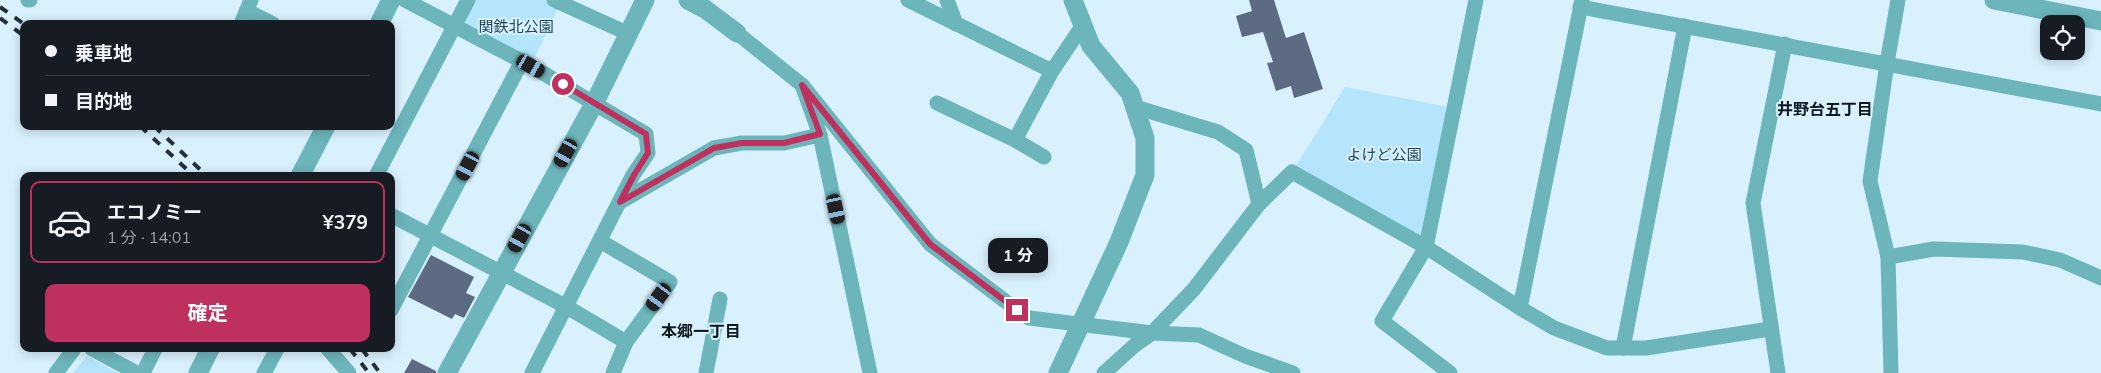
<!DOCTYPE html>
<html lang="ja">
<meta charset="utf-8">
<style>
:root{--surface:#171b24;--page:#20242c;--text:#f1f3f6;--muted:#9ea1a6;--line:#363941;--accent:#be305d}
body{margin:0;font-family:Mulish,"Noto Sans JP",sans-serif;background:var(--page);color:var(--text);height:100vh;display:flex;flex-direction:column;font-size:19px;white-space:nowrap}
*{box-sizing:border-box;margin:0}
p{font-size:16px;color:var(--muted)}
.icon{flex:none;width:28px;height:28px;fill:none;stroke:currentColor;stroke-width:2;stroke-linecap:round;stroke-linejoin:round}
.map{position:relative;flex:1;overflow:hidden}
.sheet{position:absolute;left:20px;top:172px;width:375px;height:180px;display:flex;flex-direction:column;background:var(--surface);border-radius:10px;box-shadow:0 2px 12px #0003}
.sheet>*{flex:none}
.banner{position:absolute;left:20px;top:20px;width:375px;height:110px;border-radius:10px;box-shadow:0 2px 12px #0003;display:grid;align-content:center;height:110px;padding:0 25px;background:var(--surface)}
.tools{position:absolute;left:2040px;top:15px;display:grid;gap:10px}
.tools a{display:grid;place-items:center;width:45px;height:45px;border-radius:10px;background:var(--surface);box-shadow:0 2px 12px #0003;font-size:25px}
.end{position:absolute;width:22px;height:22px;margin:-11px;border:6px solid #be305d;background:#fff;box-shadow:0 0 0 2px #fff}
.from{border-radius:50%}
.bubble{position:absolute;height:35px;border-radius:10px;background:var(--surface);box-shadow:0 2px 12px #0003;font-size:16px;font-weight:700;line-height:35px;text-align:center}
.car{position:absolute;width:15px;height:30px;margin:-15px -8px;border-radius:6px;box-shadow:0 0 4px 1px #0007;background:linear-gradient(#222 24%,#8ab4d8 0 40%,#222 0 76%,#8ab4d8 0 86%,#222 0)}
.banner b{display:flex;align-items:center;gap:18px;height:48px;font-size:19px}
.banner b+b{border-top:1px solid var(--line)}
.banner i{width:12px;height:12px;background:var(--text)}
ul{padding:9px 0 0;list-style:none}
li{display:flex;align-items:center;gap:15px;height:82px;margin:0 10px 8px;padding:0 15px;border:2px solid transparent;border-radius:10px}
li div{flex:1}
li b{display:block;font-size:19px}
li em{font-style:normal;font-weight:700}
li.active{border-color:var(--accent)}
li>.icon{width:45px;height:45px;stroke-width:1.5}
.button{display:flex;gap:10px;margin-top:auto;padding:10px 25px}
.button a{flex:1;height:58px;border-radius:10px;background:var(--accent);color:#fff;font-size:20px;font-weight:700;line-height:58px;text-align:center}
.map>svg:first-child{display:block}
.green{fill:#b5e5fc}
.building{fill:#5c6b81}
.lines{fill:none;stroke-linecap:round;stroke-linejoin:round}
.minor{stroke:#6cb5bb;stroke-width:15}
.tertiary{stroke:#6cb5bb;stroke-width:19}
.rail{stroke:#233036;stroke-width:4;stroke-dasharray:9 9;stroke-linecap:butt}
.route{stroke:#be305d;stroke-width:6}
.labels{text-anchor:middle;stroke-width:4;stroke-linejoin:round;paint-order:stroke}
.park-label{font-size:15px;fill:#1e4556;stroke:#d8f1fd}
.neighbourhood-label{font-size:16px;font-weight:bold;fill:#0e191f;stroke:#d8f1fd}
</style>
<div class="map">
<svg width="2101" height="373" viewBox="0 0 2101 373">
<rect width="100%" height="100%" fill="#d8f1fd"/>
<g class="green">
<polygon points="468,0 554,0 561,2 531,66 455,25"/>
<polygon points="1345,87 1454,108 1426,247 1292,172"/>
<polygon points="87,356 118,373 73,373"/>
</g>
<g class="building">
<polygon points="1249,0 1274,0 1286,38 1304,32 1323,89 1294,98 1291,86 1276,91 1267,63 1273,62 1263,32 1242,37 1236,16 1252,11"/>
<polygon points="431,255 474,277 466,293 475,297 464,318 455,314 452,319 408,297"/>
<polygon points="412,359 436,371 436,373 404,373"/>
</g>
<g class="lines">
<g class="minor">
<polyline points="28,0 30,0"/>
<polyline points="405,0 531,66 646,134 648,153 633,175 532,373"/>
<polyline points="554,0 627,33"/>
<polyline points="908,0 1052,71"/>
<polyline points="947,0 956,24"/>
<polyline points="1580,7 2101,104"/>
<polyline points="247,11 273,24"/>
<polyline points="241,24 251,0"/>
<polyline points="737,33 802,85 820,135 870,373"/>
<polyline points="802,85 930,244 1005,301 1029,318 1152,333 1194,289 1259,204 1292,172 1426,247 1520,308 1554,328 1607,348 1646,348 1770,329"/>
<polyline points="937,103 1015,140 1044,157"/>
<polyline points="1135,107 1218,132 1246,150 1259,204"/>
<polyline points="1015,140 1052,71 1083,25"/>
<polyline points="376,176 468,0"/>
<polyline points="620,202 714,148 742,143 784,143 820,135"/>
<polyline points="391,215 567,307 626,342 613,373"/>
<polyline points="600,241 670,282 626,342"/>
<polyline points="1888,257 1934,249 2023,252 2060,260 2101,278"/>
<polyline points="1520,308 1582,0"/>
<polyline points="391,310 522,61"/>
<polyline points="1623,348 1685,26"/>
<polyline points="92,349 137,373"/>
<polyline points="328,349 349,373"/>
<polyline points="56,373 74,349"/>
<polyline points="143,373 155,349"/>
<polyline points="264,373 277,349"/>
<polyline points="706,373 720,299"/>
<polyline points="1104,373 1135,345 1152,333 1199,335 1245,356 1293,373"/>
<polyline points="1450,373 1382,321 1426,247 1476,0"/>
<polyline points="1778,373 1753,203 1785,44"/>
<polyline points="1891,373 1888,257 1870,181 1887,63 1898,0"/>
</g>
<g class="tertiary">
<polyline points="688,0 705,9 737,33"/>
<polyline points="1994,0 2101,21"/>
<polyline points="379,24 391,0"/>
<polyline points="300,176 326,126"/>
<polyline points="198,373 210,349"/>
<polyline points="447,373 595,102 645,0"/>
<polyline points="1058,373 1119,242 1145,175 1145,138 1130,93 1091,46 1073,0"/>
</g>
<g class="rail">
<polyline points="0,7 24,24"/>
<polyline points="0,18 24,36"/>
<polyline points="140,126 194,176"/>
<polyline points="154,126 207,176"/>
<polyline points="350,349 369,373"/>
<polyline points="362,349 380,373"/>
</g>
</g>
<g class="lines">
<polyline class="route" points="563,84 646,134 648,153 634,175 620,202 714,148 742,143 784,143 820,134 802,85 930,244 1017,310"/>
</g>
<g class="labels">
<g class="park-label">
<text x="516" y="32">関鉄北公園</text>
<text x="1384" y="160">よけど公園</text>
</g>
<g class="neighbourhood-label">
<text x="1825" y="115">井野台五丁目</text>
<text x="701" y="337">本郷一丁目</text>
</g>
</g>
</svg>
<div class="tools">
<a><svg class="icon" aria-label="locate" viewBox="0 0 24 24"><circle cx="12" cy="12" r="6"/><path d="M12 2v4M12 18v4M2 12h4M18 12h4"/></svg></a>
</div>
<i class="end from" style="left:563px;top:84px"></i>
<i class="end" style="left:1017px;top:310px"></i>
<div class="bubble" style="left:988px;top:238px;width:60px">1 分</div>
<i class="car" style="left:531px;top:66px;rotate:120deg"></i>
<i class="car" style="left:566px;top:153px;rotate:209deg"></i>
<i class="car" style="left:468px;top:166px;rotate:208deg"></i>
<i class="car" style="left:836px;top:209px;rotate:168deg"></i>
<i class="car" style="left:520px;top:238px;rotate:209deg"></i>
<i class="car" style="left:659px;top:297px;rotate:216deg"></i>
<div class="banner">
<b><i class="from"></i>乗車地</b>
<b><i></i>目的地</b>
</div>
<section class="sheet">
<ul>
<li class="active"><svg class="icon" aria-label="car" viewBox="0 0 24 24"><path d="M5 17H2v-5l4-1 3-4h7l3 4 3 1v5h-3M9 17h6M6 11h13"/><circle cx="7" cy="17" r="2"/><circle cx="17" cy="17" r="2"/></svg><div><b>エコノミー</b><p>1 分 · 14:01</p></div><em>¥379</em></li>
</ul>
<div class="button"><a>確定</a></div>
</section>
</div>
